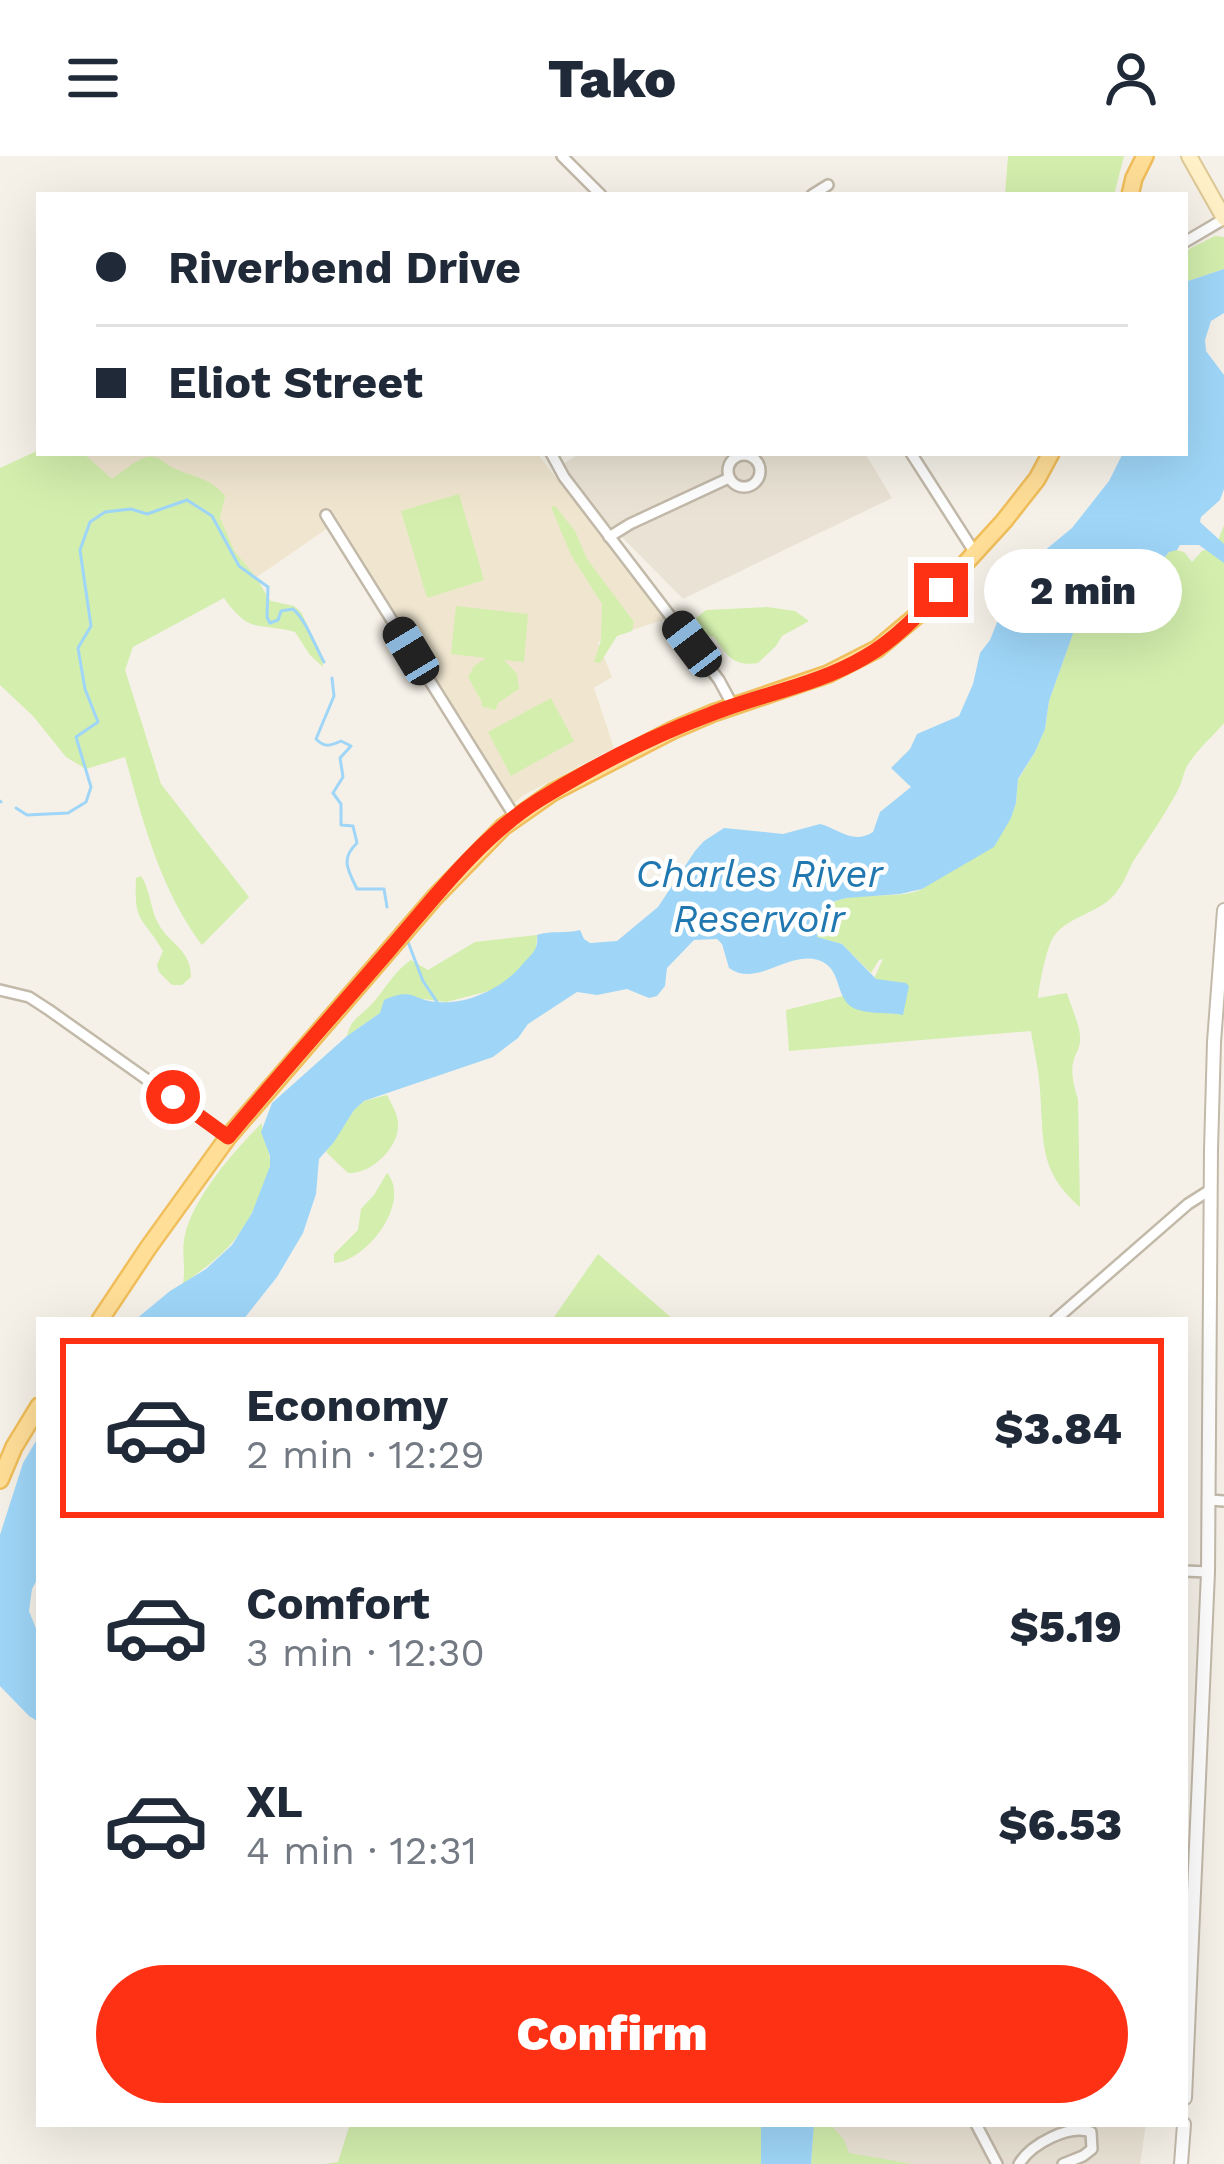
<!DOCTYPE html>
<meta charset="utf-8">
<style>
:root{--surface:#fff;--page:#f6f6f7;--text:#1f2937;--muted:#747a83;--line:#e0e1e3;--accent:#ff3115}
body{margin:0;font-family:"Work Sans",sans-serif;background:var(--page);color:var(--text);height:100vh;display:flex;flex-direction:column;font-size:45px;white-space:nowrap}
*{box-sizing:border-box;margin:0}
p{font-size:39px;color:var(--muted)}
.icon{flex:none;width:66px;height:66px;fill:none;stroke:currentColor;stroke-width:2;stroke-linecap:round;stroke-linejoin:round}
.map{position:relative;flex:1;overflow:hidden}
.panel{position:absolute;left:36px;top:1161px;width:1152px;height:810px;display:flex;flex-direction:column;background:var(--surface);border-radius:0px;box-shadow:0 12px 48px #0002}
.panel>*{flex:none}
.guide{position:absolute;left:36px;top:36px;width:1152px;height:264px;border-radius:0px;box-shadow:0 12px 48px #0002;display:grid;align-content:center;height:264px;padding:0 60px;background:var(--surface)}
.end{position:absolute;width:54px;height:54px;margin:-27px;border:15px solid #ff3115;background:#fff;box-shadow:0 0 0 6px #fff}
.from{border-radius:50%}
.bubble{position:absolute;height:84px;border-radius:42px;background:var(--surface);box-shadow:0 12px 48px #0002;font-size:39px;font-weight:800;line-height:84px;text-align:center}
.car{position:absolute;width:36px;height:72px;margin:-36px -18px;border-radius:15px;box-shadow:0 0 9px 3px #0007;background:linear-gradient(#222 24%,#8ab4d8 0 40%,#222 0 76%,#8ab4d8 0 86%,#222 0)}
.guide b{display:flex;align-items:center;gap:42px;height:114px;font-size:45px}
.guide b+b{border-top:3px solid var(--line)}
.guide i{width:30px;height:30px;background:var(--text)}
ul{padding:21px 0 0;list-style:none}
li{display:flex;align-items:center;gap:36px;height:180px;margin:0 24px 18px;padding:0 36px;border:6px solid transparent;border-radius:0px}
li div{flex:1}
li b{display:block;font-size:45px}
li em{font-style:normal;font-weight:800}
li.on{border-color:var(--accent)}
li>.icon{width:108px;height:108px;stroke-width:1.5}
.cta{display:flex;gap:24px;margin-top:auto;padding:24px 60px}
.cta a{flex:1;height:138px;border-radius:72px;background:var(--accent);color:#fff;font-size:48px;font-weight:800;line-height:138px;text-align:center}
header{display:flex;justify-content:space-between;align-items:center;height:156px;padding:0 60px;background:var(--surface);font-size:54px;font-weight:800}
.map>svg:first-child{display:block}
.residential{fill:#eae3d5}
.education{fill:#f0e6d0}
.green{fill:#d3eead}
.water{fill:#9fd6f8}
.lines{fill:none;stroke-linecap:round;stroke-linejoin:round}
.stream{stroke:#9fd6f8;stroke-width:3}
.minor-casing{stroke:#c2b9a9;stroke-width:14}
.tertiary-casing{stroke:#c2b9a9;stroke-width:16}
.secondary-casing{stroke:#ddc795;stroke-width:18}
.primary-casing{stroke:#f0be5b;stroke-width:20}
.minor{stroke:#fff;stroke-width:9}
.tertiary{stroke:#fff;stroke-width:12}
.secondary{stroke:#fff0c8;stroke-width:14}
.primary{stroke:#ffde97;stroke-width:15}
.route{stroke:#ff3115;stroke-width:15}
.labels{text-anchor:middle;stroke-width:9;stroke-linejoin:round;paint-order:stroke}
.water-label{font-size:39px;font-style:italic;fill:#2178b0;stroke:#fff}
</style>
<header><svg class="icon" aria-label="menu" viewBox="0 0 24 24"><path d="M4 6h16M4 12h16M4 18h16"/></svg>Tako<svg class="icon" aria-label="person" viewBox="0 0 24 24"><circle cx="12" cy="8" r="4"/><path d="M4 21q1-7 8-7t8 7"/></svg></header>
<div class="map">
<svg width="1224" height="2008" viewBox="0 0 1224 2008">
<rect width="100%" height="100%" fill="#f5f1e8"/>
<g class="residential">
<polygon points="580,297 865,297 892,342 683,443 599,358 559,311"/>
<polygon points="814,1968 1146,1968 1140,2008 913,2008 813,1992"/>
</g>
<polygon class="education" points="83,297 537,297 665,463 598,486 612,521 594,532 614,592 524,639 503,656 328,372 235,436"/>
<g class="green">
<polygon points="1008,0 1124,0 1114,39 1005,39"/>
<polygon points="1215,80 1224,81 1224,113 1185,126 1185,95"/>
<path d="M39,294V297H83L112,323C122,316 134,305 146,301C158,298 164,307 173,312C193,321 211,322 225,340L220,362L235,396L257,422L268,442L271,445L294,450L301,456L321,497L323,511L310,499L295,476C258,466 250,479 224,442L133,491L125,514L161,628L249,741L202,789C160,733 144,668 125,601L86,613L66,601L33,560L0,529V312Z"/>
<polygon points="459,338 484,424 427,442 401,355"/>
<polygon points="555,350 575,375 587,403 634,466 632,475 617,480 600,507 594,506 601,484 602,448 571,399 551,351"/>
<path d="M1224,369V567C1212,581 1197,594 1187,610C1183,618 1182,627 1177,636C1165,658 1152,677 1138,698C1129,710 1125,727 1115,738C1098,758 1070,759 1054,780C1047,789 1039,829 1038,842L1067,837C1071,852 1081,869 1080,885C1080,891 1076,897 1074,903C1070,916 1074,931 1078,943L1080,1051C1038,1014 1044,986 1040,934C1039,914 1034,895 1031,875L789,895L786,854L847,839L871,829L883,803L879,804L871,817L842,788L817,781C816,720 887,750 922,733C933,727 943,717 952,709C972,694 992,678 1011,662L1016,647L1018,624L1035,596L1045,573L1049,545L1075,472L1128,434L1144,426L1169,396L1173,393L1184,396L1192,406L1202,395L1216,390Z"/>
<polygon points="456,450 528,458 524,506 504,504 517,518 519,533 498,547 495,554 481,550 482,546 468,521 474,510 486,502 451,498"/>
<path d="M767,451L795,455L809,465L782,480L776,490L758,507C734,511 726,499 714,481L699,478L696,462L706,454Z"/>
<polygon points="551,542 574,585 511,620 488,576"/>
<path d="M141,720C151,735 150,754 159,769C171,789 191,794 191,821L182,829H172L159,816L157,809L163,795C142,759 134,769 136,722Z"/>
<path d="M537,779L536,795L513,820L493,834L446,846L424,843L380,857L347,880C351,863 359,861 371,849C385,834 393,816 411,804L428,814L475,786Z"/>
<path d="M387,939C391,947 397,957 398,966C401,990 371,1019 348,1017L326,996L354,954L364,945Z"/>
<path d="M262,967C261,982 269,990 270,1004C271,1017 264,1030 259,1042C238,1088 222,1099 183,1128C186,1111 181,1095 185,1079C193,1042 235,993 262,967Z"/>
<path d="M387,1017C412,1046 367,1105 334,1107V1098L358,1074L361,1053L374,1039Z"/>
<polygon points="598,1098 674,1164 552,1164"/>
<polygon points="350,1968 761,1968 761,2008 325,2008 338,2006"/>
<polygon points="814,1968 830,1968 844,1984 849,1997 913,2008 811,2008"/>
</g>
<g class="water">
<path d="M1224,113V157L1211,165L1205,184L1206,195L1224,219V333L1220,344L1201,361L1200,366L1224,388V407L1199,389H1180L1177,394L1169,396L1144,426L1128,434L1075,472L1049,545L1045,573L1035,596L1018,623L1016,647L1011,662L994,691L922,733L900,738L846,742L835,745L819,760L817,781L842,788L876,823L906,827L909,830L903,859C889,856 860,859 849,849C835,836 841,811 818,804C787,795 757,832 729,812L722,788L717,783L694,784L667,812L665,830L657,840L649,842L627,833L597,839L577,836L528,868L518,882L493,901L364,945L354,954L334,986L319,1003L316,1038L303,1077L277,1121L243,1164H135L170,1135L206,1113L232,1089L252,1057L270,1010V1000L261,976L272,947L347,880L380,857L384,844C414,831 411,844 437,846C468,849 502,832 521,810C531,798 539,795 537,779C551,774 565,778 580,774L584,783L590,787L617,785L658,751L695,695L704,685L724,672L783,678L820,668C839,673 853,689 873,676L880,656L911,631L891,612L910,593L917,578L959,560L973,528L980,497L990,484L1014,424L1032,405L1072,372L1109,325L1123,297H1185V126Z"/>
<polygon points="39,1280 39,1420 32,1433 29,1455 39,1480 39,1566 29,1560 0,1530 0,1379 23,1307"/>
<polygon points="761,1968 814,1968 811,2008 761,2008"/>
</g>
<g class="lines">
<g class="stream">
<path d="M332,522L334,540L316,583C325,592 330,590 341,585L351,590L340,602L343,621L333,637L341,648V669L353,670L357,687C340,703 348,714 357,733H384L387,751"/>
<polyline points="0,645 1,646"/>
<path d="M16,652L27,659L68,657L86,646L91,631L76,581L98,566L85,533L78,492L91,470L80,394L90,366L105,356L131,353L147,358L187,344L212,360L239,410L268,431L267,461L270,467L278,464L281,455L293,453C306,464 315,490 324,506"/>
<polyline points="408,786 423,825 439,849"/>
</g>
<g class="minor-casing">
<g id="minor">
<polyline points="562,0 601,39"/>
<polyline points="812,39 828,29"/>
<polyline points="1185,86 1224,63"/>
<polyline points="551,297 564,321 719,524 733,550"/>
<polyline points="911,297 975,397"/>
<circle cx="744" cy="315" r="16"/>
<polyline points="326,359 515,661"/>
<polyline points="609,381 630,368 729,322"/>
<polyline points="0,834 29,841 49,854 228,981"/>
<polyline points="1055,1164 1188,1048 1210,1034"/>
<polyline points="1209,1344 1224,1345"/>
<polyline points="1185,1415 1208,1416"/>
<polyline points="976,1968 997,2008"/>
<path d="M1019,2008C1031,1988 1069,1968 1091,1976L1092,1993L1083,2000L1063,2008"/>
</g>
</g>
<g class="tertiary-casing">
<g id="tertiary">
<polyline points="1185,1942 1208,1416 1211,994 1214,886 1224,754"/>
<polyline points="1181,2008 1184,1968"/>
</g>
</g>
<g class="secondary-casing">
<polyline id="secondary" points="1189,0 1224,62"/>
</g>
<g class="primary-casing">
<g id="primary">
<polyline points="1130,39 1134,22 1145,0"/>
<polyline points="100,1164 148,1092 228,981 435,741 503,671 553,636 673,574 713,557 828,518 877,493 920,457 1004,365 1037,323 1051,297"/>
<polyline points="0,1324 14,1291 39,1250"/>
</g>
</g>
<use href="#minor" class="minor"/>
<use href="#tertiary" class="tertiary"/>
<use href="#secondary" class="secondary"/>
<use href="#primary" class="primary"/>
</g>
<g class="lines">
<path class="route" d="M173,941L228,981C281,917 336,856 390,793C435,741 480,681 539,644C592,611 652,580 711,558C761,538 818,529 865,501C895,484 918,459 941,434"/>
</g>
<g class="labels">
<g class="water-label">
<text x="759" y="731">Charles River<tspan x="759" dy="45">Reservoir</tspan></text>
</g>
</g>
</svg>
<i class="end from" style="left:173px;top:941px"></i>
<i class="end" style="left:941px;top:434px"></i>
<div class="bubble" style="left:984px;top:393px;width:198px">2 min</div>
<i class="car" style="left:692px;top:488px;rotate:323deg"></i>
<i class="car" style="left:411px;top:495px;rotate:329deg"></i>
<div class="guide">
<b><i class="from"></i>Riverbend Drive</b>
<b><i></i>Eliot Street</b>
</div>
<section class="panel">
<ul>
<li class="on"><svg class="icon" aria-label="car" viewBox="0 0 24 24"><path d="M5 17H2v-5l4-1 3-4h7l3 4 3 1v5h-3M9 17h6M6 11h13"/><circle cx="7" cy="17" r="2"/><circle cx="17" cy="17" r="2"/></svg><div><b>Economy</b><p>2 min · 12:29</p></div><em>$3.84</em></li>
<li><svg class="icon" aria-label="car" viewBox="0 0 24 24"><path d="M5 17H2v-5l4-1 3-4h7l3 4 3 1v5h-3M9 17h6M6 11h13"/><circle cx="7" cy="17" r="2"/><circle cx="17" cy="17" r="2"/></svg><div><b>Comfort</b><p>3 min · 12:30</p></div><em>$5.19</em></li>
<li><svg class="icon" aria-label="car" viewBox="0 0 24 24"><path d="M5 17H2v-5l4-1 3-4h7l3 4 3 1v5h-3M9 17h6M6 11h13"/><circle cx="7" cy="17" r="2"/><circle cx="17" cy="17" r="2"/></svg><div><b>XL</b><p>4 min · 12:31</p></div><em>$6.53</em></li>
</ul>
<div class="cta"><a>Confirm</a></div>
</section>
</div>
